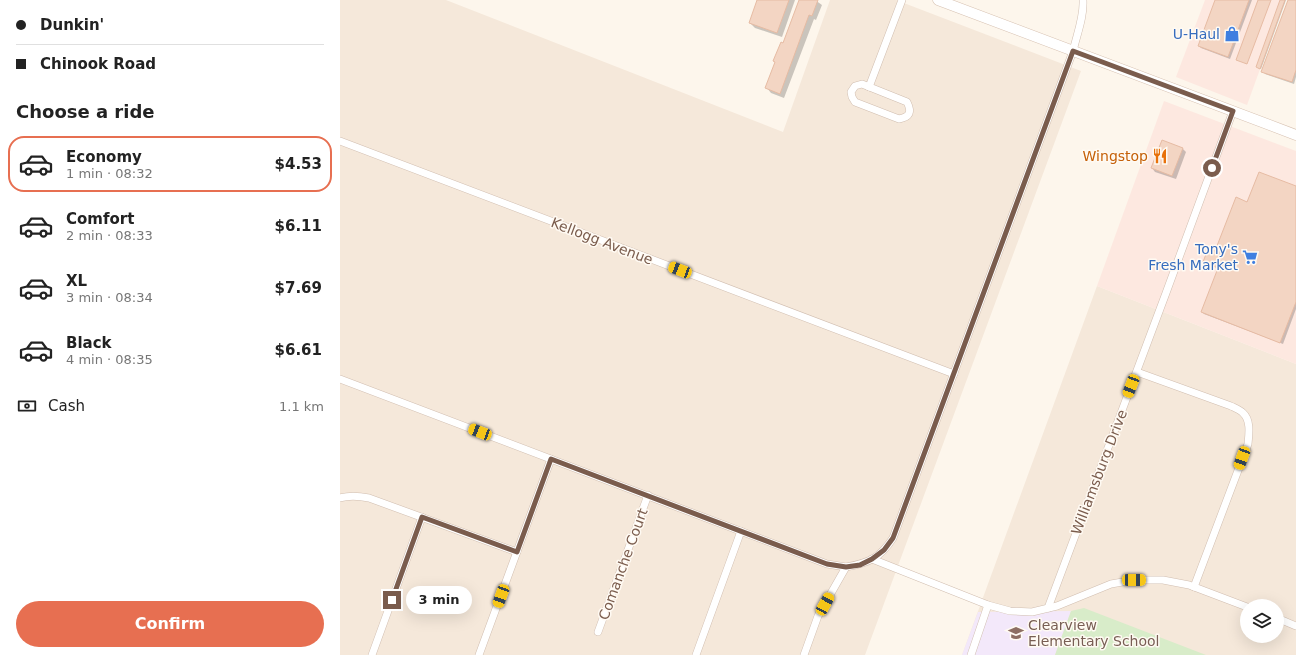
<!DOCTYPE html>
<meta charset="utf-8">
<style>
:root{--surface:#fff;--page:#f6f6f6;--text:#222;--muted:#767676;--line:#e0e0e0;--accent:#e76f51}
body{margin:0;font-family:"DejaVu Sans",sans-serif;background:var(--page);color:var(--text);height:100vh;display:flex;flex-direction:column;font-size:15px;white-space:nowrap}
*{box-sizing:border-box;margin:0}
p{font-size:13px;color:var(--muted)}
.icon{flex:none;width:22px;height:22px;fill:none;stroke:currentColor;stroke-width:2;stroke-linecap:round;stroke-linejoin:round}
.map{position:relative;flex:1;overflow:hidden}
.details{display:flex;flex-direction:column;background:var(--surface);width:340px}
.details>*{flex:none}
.top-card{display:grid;align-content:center;height:88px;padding:0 16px;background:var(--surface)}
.buttons{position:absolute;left:900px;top:599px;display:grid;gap:8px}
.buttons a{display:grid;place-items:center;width:44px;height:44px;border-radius:50%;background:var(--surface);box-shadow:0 4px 16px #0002;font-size:20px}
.end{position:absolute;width:18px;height:18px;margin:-9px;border:5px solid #7a5c4d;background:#fff;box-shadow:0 0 0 2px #fff}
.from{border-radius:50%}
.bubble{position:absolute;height:28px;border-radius:14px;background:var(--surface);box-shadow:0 4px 16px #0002;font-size:13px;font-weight:800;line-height:28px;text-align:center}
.car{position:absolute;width:12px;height:24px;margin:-12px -6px;border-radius:5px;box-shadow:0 0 3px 1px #0007;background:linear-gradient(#f5c518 24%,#345 0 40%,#f5c518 0 76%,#345 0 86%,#f5c518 0)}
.top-card b{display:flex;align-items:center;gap:14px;height:38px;font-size:15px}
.top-card b+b{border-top:1px solid var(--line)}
.top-card i{width:10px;height:10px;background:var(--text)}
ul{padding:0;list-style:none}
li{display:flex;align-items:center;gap:12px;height:56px;margin:0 8px 6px;padding:0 8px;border:2px solid transparent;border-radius:16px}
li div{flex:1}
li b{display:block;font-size:15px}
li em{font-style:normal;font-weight:800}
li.selected{border-color:var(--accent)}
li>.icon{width:36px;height:36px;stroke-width:1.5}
h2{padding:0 16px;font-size:18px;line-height:48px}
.pay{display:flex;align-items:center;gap:10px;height:44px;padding:0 16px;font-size:15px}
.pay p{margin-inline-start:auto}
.cta{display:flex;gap:8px;margin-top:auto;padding:8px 16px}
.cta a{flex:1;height:46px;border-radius:24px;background:var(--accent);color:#fff;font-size:16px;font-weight:800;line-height:46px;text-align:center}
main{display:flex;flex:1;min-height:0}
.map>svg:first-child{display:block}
.residential{fill:#f5e8da;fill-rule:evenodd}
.commercial{fill:#fde8e0}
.education{fill:#f3e8fa}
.green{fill:#d8ecc9}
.shadow{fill:#0003}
.building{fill:#f3d5c3;stroke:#e6bba3}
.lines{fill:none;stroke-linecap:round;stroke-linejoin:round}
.minor-casing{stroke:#d1beb0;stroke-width:8}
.secondary-casing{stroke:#d6c0b0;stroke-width:11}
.minor{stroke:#fff;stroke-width:7}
.secondary{stroke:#fff;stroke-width:10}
.route{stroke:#7a5c4d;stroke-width:5}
.labels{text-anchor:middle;stroke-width:3;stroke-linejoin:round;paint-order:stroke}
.shop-label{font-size:14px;fill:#366cbe;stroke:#fffaf3;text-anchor:end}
.food-label{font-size:14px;fill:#c56008;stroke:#fffaf3;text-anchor:end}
.street-label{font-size:14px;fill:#7a5c4d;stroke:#fffaf3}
.education-label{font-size:14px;fill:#785e54;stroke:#fffaf3;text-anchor:start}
</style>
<main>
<section class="details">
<div class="top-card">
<b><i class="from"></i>Dunkin'</b>
<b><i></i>Chinook Road</b>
</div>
<h2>Choose a ride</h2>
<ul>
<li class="selected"><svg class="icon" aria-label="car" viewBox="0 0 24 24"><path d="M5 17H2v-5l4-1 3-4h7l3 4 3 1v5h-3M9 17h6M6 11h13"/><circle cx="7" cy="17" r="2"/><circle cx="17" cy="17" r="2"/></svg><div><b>Economy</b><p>1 min · 08:32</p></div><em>$4.53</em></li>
<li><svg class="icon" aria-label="car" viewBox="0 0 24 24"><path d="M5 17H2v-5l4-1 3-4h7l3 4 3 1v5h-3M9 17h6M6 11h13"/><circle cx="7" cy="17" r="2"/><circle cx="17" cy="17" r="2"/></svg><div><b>Comfort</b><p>2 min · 08:33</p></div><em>$6.11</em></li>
<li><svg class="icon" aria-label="car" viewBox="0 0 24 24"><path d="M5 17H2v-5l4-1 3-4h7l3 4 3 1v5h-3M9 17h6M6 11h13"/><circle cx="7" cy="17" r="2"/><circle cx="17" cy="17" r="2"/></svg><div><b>XL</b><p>3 min · 08:34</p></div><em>$7.69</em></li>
<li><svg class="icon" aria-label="car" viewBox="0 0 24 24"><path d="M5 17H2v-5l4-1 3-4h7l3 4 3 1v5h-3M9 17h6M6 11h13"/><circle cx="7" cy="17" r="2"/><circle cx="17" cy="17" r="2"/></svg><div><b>Black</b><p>4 min · 08:35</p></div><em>$6.61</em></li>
</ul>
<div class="pay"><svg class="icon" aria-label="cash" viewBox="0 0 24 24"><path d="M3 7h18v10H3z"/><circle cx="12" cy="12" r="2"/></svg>Cash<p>1.1 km</p></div>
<div class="cta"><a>Confirm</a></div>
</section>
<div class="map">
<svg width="956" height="655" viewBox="0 0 956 655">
<rect width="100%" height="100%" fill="#fdf6ec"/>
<g class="residential">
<polygon points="0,0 106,0 443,132 490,0 556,0 741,71 525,655 0,655"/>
<path d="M757,286L956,364V655H622ZM907,606H937V636H907Z"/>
</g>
<g class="commercial">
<polygon points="865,0 945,0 907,105 836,77"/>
<polygon points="824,101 956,151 956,364 757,286"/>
</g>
<polygon class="education" points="731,611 715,655 622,655 638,612"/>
<polygon class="green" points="744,608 866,655 715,655 731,611"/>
<g class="shadow">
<polygon points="418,0 455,0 442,37 415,28 410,23"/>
<polygon points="460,0 475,0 482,5 476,20 474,19 444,98 431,93 427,88"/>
<polygon points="876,0 912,0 890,59 861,48 859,46"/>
<polygon points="941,0 946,0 921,69 918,68"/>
<polygon points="949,0 956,0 956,77 954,84 925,74 923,71"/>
<polygon points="842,148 846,152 836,179 815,172 812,168"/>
<polygon points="956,188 956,309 943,344 864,314 862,312 879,268 866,264 864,262 876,253 908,203"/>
</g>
<g class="building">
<polygon points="417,0 449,0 437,33 409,23"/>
<polygon points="459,0 478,0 472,16 469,15 440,94 425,88 435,62 433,61 441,42 443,43"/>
<polygon points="875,0 909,0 888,57 858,46"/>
<polygon points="918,0 931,0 907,64 896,60"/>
<polygon points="940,0 945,0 920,69 916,67"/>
<polygon points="948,0 956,0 956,70 952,82 921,72"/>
<polygon points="822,140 843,148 832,176 811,168"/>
<polygon points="919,172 956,186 956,302 940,343 861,312 878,268 863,262 868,249 875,251 896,197 907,202"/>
</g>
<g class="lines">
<g class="minor-casing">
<g id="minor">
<path d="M522,84L567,102C572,112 570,117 559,119L515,102L512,97L511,92L515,86Z"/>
<polyline points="529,87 562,0"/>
<polyline points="0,141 614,374"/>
<path d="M797,372L891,406C895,408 900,410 903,413C911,420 909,434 908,444L854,587"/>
<polyline points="0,379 487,564 506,567"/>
<path d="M0,498C10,495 19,496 29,498L177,552"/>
<polyline points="532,559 648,605 670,611 692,612 717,606 771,584 794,580 823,580 849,585 907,607"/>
<polyline points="708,608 826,293 893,111"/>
<polyline points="937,618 956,626"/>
<polyline points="258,632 308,495"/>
<polyline points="32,655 82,517"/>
<polyline points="139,655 211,459"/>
<polyline points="356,655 401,531"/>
<path d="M464,655L478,616L506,567C529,563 540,558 553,538L733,51C737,34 744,17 743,0"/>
<polyline points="631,655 648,605"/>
</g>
</g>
<g class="secondary-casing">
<polyline id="secondary" points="598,0 956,135"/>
</g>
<use href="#minor" class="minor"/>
<use href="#secondary" class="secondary"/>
</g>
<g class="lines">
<polyline class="route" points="52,600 82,517 177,552 211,459 487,564 506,567 520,565 532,559 544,550 553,538 733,51 893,111 872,168"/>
</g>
<defs>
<g id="shop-bare" transform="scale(1.2)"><path d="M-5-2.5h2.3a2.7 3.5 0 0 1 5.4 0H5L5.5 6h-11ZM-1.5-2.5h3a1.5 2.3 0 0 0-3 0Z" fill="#3f7fe0" stroke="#fffaf3" stroke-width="2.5" paint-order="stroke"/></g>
<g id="restaurant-bare" transform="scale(1.2)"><path d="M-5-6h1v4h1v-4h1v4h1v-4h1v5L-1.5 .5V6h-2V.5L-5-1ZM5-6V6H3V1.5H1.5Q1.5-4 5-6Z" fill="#e8710a" stroke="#fffaf3" stroke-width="2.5" paint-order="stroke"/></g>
<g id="supermarket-bare" transform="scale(1.2)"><path d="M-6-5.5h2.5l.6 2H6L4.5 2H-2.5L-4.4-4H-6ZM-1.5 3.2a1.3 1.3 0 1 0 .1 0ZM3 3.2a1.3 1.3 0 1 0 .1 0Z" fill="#3f7fe0" stroke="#fffaf3" stroke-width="2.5" paint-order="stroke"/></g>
<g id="school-bare" transform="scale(1.2)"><path d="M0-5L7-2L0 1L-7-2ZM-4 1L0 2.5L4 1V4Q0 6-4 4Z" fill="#8d6e63" stroke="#fffaf3" stroke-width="2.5" paint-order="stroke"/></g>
</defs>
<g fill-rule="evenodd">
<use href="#shop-bare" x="892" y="34"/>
<use href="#restaurant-bare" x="820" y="156"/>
<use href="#supermarket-bare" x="910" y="257"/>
<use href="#school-bare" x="676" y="633"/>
</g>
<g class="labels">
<g class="shop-label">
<text x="880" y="39">U-Haul</text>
<text x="898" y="254">Tony's<tspan x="898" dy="16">Fresh Market</tspan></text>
</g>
<g class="food-label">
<text x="808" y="161">Wingstop</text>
</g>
<g class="street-label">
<text transform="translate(262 241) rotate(21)" y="5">Kellogg Avenue</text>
<text transform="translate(759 472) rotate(-69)" y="5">Williamsburg Drive</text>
<text transform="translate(283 564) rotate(-70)" y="5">Comanche Court</text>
</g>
<g class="education-label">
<text x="688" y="630">Clearview<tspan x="688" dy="16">Elementary School</tspan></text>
</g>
</g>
</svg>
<div class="buttons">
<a><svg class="icon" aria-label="layers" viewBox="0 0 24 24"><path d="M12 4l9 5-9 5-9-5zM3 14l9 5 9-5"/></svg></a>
</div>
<i class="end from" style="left:872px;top:168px"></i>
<i class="end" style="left:52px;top:600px"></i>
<div class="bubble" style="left:66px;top:586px;width:66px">3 min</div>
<i class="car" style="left:340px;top:270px;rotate:291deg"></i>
<i class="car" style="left:791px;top:386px;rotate:201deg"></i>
<i class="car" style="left:140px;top:432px;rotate:291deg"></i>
<i class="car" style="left:902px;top:458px;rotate:200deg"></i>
<i class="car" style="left:794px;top:580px;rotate:90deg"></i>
<i class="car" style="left:161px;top:596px;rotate:200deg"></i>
<i class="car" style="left:485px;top:604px;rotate:29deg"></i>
</div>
</main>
